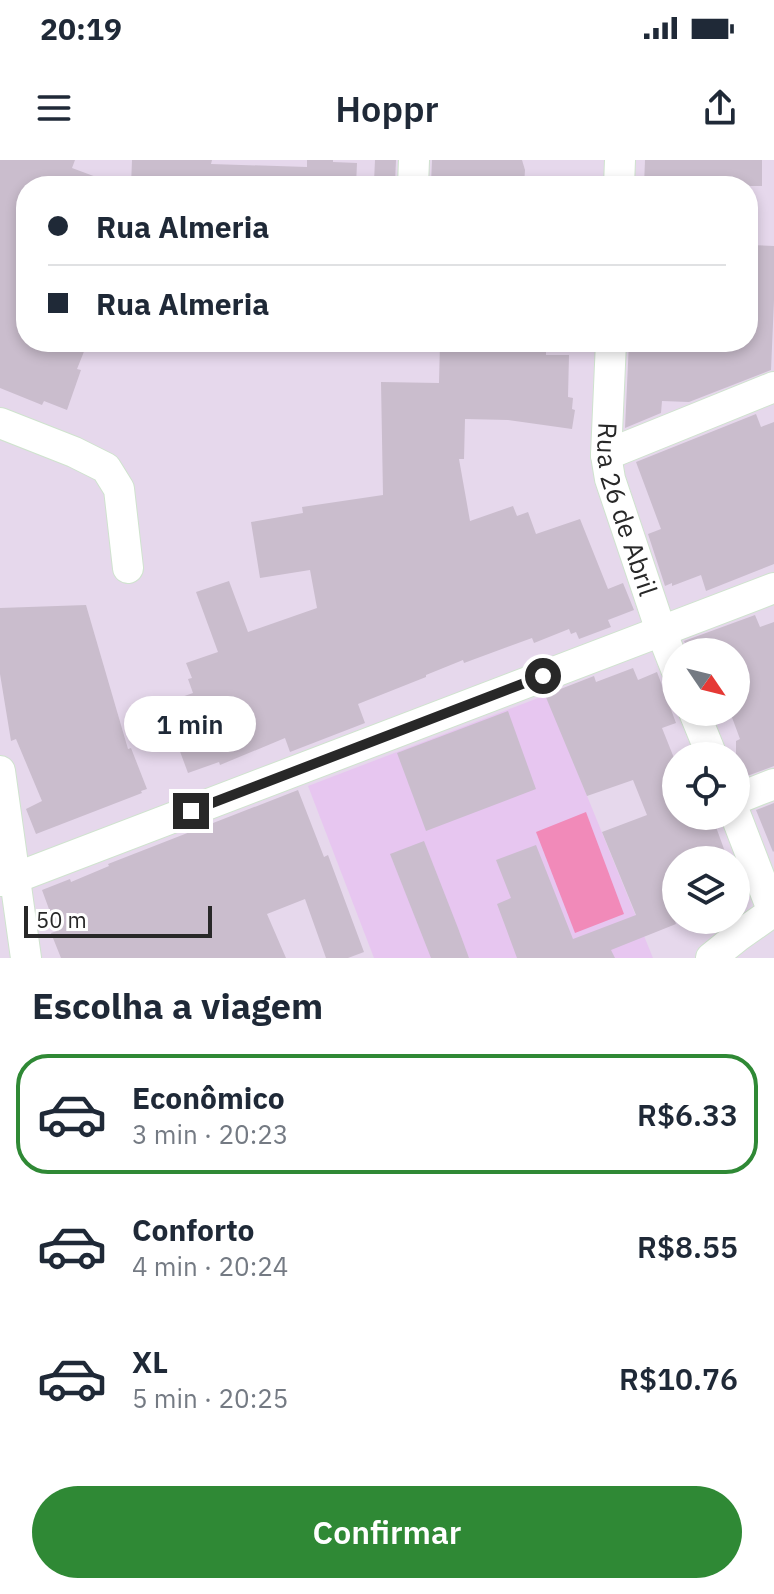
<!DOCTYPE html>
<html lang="pt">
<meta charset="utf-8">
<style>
:root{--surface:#fff;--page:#f2f2f3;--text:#1f2937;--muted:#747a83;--line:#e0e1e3;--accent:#2f8935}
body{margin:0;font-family:"IBM Plex Sans",sans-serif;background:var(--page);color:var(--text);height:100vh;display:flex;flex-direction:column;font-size:30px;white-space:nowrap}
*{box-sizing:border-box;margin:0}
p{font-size:26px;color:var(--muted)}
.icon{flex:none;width:44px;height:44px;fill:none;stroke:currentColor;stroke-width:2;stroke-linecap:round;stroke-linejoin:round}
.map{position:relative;height:798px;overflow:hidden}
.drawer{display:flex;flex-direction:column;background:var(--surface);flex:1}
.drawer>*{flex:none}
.banner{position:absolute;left:16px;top:16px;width:742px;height:176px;border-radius:32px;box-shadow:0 4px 12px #0003;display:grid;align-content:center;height:176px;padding:0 32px;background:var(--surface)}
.needle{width:52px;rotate:125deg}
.tools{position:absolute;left:662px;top:478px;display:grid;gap:16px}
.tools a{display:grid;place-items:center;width:88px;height:88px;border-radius:50%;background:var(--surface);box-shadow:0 4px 12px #0003;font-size:40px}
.scale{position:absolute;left:24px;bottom:20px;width:188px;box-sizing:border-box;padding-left:8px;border:4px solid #282828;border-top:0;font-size:22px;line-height:28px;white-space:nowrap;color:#282828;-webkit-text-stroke:6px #fff;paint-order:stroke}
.end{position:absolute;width:36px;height:36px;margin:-18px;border:10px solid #282828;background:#fff;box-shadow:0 0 0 4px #fff}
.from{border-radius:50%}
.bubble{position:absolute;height:56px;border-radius:28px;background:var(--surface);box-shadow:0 4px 12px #0003;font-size:26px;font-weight:600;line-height:56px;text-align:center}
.banner b{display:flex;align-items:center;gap:28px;height:76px;font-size:30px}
.banner b+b{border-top:2px solid var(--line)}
.banner i{width:20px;height:20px;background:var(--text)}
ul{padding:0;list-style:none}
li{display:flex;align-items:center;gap:24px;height:120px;margin:0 16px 12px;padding:0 16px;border:4px solid transparent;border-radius:32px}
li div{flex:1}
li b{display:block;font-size:30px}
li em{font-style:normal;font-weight:600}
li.selected{border-color:var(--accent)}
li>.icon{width:72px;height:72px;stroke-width:1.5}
h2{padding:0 32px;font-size:36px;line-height:96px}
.action{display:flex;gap:16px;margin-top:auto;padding:16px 32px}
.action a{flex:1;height:92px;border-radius:48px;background:var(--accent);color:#fff;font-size:32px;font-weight:600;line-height:92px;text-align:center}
.status{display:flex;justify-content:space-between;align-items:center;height:56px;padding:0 40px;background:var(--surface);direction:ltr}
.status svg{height:22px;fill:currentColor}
header{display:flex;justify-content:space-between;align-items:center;height:104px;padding:0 32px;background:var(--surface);font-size:36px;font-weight:600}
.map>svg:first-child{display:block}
.education{fill:#e7c6f0}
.pitch{fill:#f18ab9}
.building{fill:#cabdcd}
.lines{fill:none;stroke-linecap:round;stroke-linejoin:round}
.minor-casing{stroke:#cfe3ce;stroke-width:32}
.minor{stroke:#fff;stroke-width:30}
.route{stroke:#282828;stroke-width:10}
.labels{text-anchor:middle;stroke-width:6;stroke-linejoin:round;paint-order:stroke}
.street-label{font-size:26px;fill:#282828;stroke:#fff}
</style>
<div class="status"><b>20:19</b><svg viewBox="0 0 49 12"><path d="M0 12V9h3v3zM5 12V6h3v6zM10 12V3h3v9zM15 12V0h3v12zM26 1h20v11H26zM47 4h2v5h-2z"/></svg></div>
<header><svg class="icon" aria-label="menu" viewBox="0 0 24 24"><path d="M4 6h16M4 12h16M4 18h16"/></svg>Hoppr<svg class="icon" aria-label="share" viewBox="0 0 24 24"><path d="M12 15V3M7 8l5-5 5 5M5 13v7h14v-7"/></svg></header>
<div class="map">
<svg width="774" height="798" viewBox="0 0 774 798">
<rect width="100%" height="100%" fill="#e6d8ec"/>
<polygon class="education" points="546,535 653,798 374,798 308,626"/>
<polygon class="pitch" points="586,652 624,754 575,773 536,672"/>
<g class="building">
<polygon points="0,0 75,0 72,8 115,24 115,26 26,26 26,182 68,182 85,189 77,209 81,210 67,250 44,241 42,245 0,228"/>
<polygon points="132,0 212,0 211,4 307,7 307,0 333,0 333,2 357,3 356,26 131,26"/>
<polygon points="375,0 396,0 395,23 374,22"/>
<polygon points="432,0 522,0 525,10 524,26 431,24"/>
<polygon points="645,0 762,0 762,26 644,26"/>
<polygon points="748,85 774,86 774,140 771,210 689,242 662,241 661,253 625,268 629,182 748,182"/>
<polygon points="440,182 546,182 546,195 569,195 568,237 573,238 572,249 575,250 572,269 508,260 465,259 464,299 459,299 470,361 513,346 517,356 528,352 536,374 580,359 608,429 623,423 634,450 608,460 611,467 579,479 576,472 571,474 569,469 534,483 532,478 464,503 463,500 426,515 426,517 358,544 365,563 290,592 285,578 220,605 219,602 188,613 175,578 169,580 156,546 193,533 188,519 192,518 186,503 218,492 196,432 229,421 248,472 317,448 310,410 260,418 251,362 303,353 302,347 383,335 381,222 439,223"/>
<polygon points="756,254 761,267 774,262 774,404 706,431 701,415 672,426 672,423 665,426 648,374 661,369 636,302"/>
<polygon points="86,445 128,589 131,588 147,629 141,631 142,633 36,674 26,649 42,641 16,579 11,581 0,514 0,448"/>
<polygon points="755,455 760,467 774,462 774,606 736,620 736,581 740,579 730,552 736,552 736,492 689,492 684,481"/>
<polygon points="633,508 638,520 657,512 676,563 662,568 676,603 669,606 676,625 676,656 712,656 728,700 676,700 676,742 669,745 676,764 611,790 615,798 517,798 497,744 511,738 496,700 536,685 573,779 636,755 602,672 647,655 633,620 587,636 545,535 594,516 596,522"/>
<polygon points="508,551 536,629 426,671 397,593"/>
<polygon points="298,630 324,697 328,695 364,792 348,798 326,798 305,739 267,754 286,798 61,798 51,773 57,771 42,730 70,719 71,722 109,706 108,704"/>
<polygon points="774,643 774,691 773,692 756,650"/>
<polygon points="424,681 458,768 469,798 431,798 390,694"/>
</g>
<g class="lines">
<g class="minor-casing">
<g id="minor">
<polyline points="413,26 414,0"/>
<polyline points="619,26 620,0"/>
<path id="s1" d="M611,182L606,295L610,319L661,471L676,509"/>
<polyline points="0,263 74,292 106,308 119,329 128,408"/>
<polyline points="606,295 774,227"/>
<polyline points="694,552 712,596"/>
<polyline points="0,611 26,798"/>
<polyline points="736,639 774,624"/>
<polyline points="736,656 773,752"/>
<polyline points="0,721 15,718 774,428"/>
<polyline points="711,798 737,777 774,751"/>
</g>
</g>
<use href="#minor" class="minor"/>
</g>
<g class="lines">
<polyline class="route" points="191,651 543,516"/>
</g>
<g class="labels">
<g class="street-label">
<text dy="9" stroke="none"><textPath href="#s1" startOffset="170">Rua 26 de Abril</textPath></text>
</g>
</g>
</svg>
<div class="tools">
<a><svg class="needle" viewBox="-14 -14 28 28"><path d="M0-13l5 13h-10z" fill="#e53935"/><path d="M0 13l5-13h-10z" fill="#747a83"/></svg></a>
<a><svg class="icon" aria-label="locate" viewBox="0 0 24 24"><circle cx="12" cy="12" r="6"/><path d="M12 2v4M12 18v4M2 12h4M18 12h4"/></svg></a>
<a><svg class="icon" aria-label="layers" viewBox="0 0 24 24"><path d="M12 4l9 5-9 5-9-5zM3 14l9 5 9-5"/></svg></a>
</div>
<div class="scale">50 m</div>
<i class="end from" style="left:543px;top:516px"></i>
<i class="end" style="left:191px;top:651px"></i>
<div class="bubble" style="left:124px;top:536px;width:132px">1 min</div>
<div class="banner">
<b><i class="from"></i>Rua Almeria</b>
<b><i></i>Rua Almeria</b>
</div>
</div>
<section class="drawer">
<h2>Escolha a viagem</h2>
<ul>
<li class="selected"><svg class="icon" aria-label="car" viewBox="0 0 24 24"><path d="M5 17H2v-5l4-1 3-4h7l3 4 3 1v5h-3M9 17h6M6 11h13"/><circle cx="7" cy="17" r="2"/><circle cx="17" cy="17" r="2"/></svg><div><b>Econômico</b><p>3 min · 20:23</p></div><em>R$6.33</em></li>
<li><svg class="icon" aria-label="car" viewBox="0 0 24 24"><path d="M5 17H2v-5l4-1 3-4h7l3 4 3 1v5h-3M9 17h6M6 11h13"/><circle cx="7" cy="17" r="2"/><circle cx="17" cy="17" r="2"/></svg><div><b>Conforto</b><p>4 min · 20:24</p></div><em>R$8.55</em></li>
<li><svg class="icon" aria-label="car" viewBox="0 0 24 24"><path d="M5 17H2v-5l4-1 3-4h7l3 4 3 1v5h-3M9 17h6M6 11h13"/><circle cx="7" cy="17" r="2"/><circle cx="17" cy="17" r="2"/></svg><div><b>XL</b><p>5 min · 20:25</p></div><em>R$10.76</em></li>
</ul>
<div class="action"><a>Confirmar</a></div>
</section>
